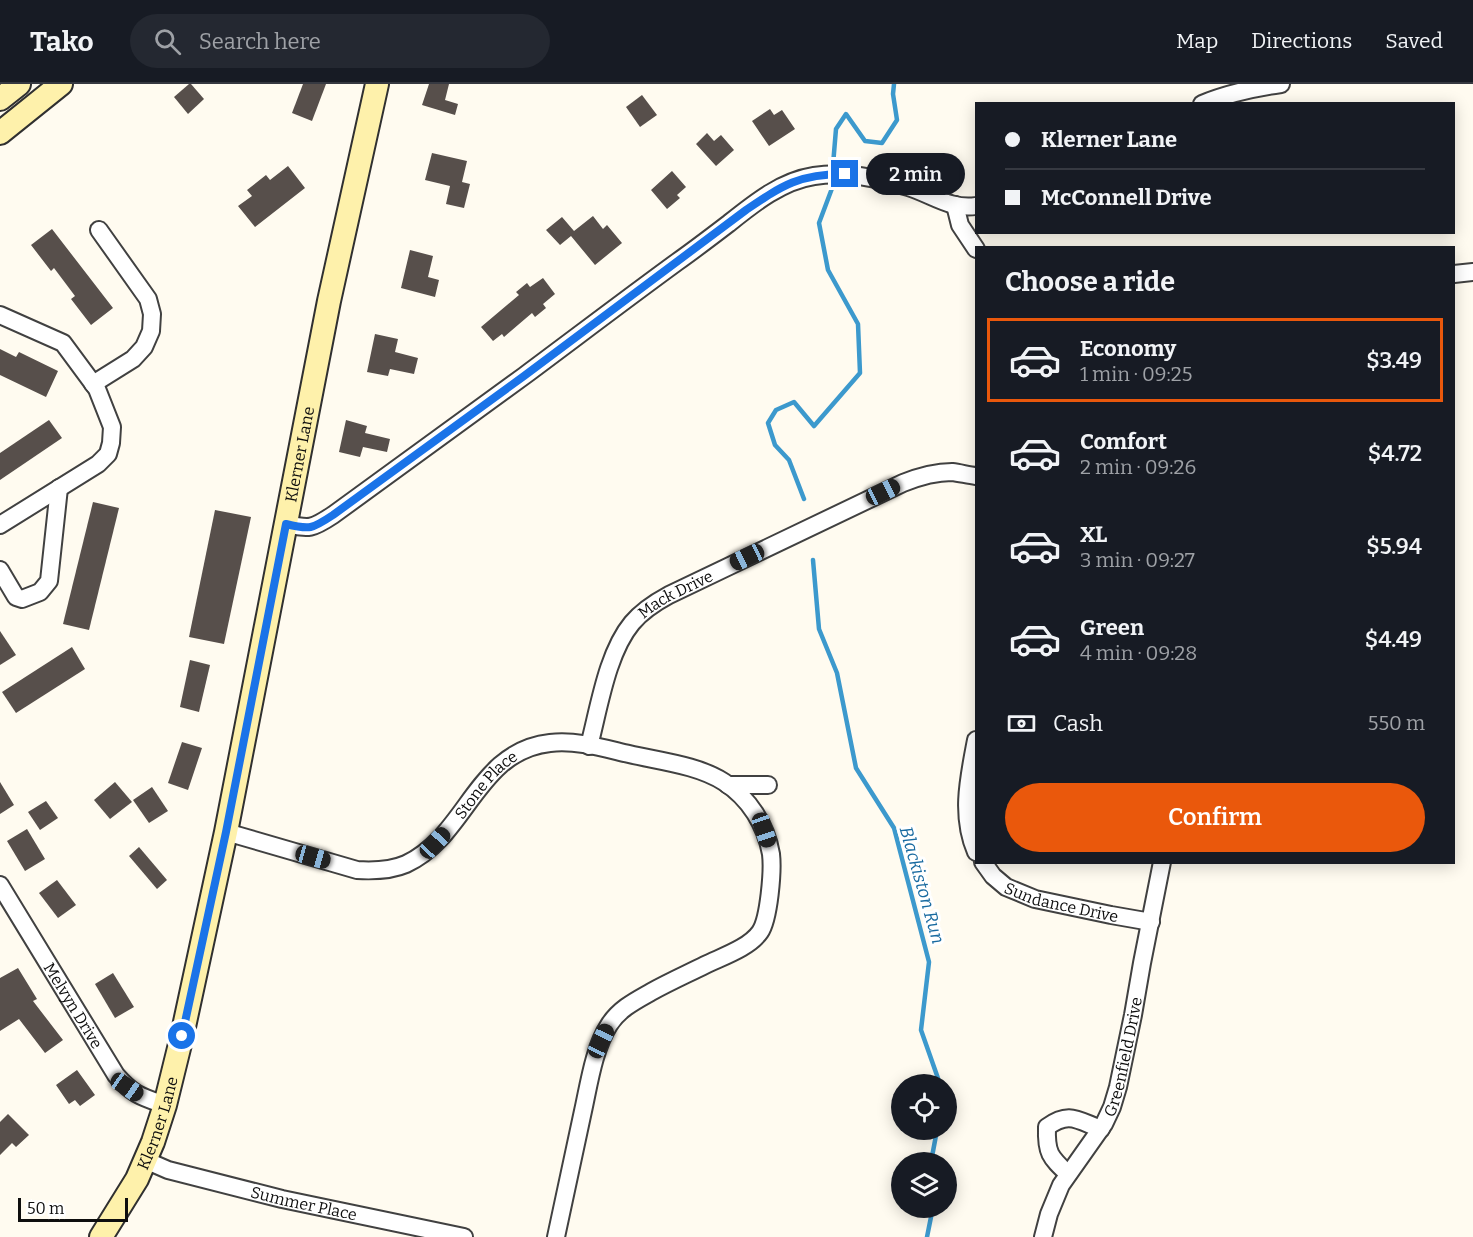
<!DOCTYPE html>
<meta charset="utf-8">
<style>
:root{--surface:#171b24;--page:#242831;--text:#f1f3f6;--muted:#9ea1a6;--line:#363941;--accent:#ea580c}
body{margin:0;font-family:Bitter,serif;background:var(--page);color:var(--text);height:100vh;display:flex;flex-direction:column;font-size:22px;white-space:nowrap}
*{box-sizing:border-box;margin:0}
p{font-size:20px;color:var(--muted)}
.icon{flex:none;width:33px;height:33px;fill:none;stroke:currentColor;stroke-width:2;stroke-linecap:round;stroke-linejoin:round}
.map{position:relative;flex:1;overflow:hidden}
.drawer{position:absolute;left:975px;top:162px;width:480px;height:618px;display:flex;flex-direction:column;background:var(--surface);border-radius:0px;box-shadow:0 3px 15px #0003}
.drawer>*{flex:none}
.banner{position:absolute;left:975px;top:18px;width:480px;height:132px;border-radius:0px;box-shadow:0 3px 15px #0003;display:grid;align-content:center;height:132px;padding:0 30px;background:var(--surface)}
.buttons{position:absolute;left:891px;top:990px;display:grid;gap:12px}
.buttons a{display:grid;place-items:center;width:66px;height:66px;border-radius:50%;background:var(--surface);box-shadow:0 3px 15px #0003;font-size:30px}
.scale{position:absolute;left:18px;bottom:15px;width:110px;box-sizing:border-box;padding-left:6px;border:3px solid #0e0e0e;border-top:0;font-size:16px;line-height:21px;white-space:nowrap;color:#0e0e0e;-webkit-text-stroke:4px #fff;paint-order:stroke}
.end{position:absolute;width:27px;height:27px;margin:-14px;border:8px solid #1a73e8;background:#fff;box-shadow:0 0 0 3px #fff}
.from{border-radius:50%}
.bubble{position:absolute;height:42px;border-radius:21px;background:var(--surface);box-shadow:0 3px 15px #0003;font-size:20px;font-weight:600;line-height:42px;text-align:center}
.car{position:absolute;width:18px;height:36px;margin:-18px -9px;border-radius:8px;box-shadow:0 0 4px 2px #0007;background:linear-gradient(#222 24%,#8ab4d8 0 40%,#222 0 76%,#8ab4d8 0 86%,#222 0)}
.banner b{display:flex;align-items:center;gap:21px;height:57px;font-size:22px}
.banner b+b{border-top:2px solid var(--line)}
.banner i{width:15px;height:15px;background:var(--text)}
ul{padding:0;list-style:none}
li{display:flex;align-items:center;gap:18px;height:84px;margin:0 12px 9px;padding:0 18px;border:3px solid transparent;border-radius:0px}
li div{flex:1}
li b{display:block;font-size:22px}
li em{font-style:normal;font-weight:600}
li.selected{border-color:var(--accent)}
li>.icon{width:54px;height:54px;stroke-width:1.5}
h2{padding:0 30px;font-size:27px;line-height:72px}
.pay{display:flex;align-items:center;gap:15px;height:66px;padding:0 30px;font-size:22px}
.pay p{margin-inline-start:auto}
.action{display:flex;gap:12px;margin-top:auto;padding:12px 30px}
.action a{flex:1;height:69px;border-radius:36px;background:var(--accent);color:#fff;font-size:24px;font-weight:600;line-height:69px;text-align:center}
header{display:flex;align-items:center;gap:36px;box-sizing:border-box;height:84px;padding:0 30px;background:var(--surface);border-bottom:2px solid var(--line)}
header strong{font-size:28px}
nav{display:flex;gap:33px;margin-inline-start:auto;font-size:21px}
.search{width:420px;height:54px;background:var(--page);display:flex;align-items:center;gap:15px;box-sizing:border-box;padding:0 21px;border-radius:33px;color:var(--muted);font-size:22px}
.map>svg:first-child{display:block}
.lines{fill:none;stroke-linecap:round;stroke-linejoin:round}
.stream{stroke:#3c99cd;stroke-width:4.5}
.building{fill:#574f4b}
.street-casing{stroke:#414141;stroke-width:20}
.secondary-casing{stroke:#303030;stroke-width:26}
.street{stroke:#fff;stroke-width:16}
.secondary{stroke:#fef1ab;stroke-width:22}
.route{stroke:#1a73e8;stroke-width:8}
.labels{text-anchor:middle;stroke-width:6;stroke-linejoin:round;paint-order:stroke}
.street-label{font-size:16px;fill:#0e0e0e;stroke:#fff}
.water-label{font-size:18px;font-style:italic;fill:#186aa0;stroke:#fff}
</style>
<header>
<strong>Tako</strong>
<div class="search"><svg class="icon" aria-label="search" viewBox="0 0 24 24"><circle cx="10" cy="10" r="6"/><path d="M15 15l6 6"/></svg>Search here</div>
<nav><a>Map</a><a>Directions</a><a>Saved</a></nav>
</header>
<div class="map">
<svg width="1473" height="1153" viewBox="0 0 1473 1153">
<rect width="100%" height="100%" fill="#fffbf0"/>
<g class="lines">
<g class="stream">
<polyline points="833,81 836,45 846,30 865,57 882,59 897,36 893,10 894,0"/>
<polyline points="804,415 789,376 775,361 768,339 776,326 794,318 814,342 860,289 858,240 828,186 819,139 834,99"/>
<polyline points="813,476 819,545 837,589 856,684 894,744 929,878 921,946 940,1000"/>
<polyline points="931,1078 937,1046"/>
<polyline points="927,1153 932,1128 932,1124"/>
</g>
</g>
<g class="building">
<polygon points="189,0 191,0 204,15 188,30 174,13"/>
<polygon points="303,0 326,0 312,37 292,29"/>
<polygon points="429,0 449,0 445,16 458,20 455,31 422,21"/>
<polygon points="642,11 657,31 640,43 626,23"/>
<polygon points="770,25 774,31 782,26 795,45 769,62 752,37"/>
<polygon points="707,49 714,57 721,51 734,66 716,82 696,60"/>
<polygon points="432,69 467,77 462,98 470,100 464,124 446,120 450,102 425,96"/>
<polygon points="288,82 305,104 255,143 238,122 252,112 247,106 266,91 270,96"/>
<polygon points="672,87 686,103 677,111 680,114 667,125 651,106"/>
<polygon points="593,132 603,145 607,141 622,159 595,181 571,152 560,161 546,146 562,133 574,147"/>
<polygon points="52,145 113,224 91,241 71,215 75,212 54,184 51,187 31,161"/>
<polygon points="410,166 433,172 428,193 439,196 435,213 401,204"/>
<polygon points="543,194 555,210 543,220 546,224 535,233 532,229 504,253 502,250 493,257 481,243 519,211 516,208 527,199 530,203"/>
<polygon points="375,250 398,255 395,268 418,274 414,290 390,285 388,292 367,288"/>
<polygon points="0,265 16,273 19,268 58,287 46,313 0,291"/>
<polygon points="49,336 62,354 0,396 0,369"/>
<polygon points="346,336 367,342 365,349 390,355 387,368 363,363 360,373 339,368"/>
<polygon points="93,418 119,424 89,546 63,540"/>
<polygon points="215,426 251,433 224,560 189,553"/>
<polygon points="0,547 16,571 0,581"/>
<polygon points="72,563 85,585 16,629 2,608"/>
<polygon points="190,576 210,581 199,628 180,623"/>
<polygon points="182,658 202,664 188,706 168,699"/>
<polygon points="0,698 14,721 0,730"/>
<polygon points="115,698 132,718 110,735 94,716"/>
<polygon points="152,703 168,727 149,739 133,716"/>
<polygon points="46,717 58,734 40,746 28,728"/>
<polygon points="27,745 45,775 25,787 7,757"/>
<polygon points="139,763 167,796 157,805 129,772"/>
<polygon points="57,796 76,821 58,834 39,809"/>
<polygon points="18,884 37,915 33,917 63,956 45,969 19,935 0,947 0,894"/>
<polygon points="113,889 134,923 115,934 95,900"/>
<polygon points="77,986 95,1011 80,1022 75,1016 69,1020 56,1001"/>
<polygon points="8,1030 29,1051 16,1063 12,1059 0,1071 0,1038"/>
</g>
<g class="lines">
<g class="street-casing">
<g id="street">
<path d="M1202,20C1228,9 1253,4 1281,0"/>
<polyline points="955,121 960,141 976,165"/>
<polyline points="1454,190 1473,188"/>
<polyline points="0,231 63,259 97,305 112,343 111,359 108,370 98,380 0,441"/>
<polyline points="93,300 133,275 144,263 151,247 152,230 148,215 99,146"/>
<path d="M286,440C310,445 312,445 333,431C396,385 460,339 524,292C575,254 625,216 677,178C694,166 711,153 728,140C753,120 781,97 814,92C845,87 877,94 908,103C931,110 951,126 976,122"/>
<polyline points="0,486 16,513 22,515 40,508 49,497 59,404"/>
<path d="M976,656C969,693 960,731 976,768"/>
<path id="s1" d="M589,662C599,624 607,569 632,539C642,527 656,518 669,511L903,399C918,393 935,388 952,388C960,389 968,391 976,392"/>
<polyline points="728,701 768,701"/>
<path id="s2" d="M226,748L357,786C373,787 390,787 406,780C467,752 476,667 550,659C577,656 603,664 629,670C658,677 698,681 724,698C749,714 766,741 771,770C773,787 769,835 760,848C749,864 721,873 705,881C687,890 669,898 651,908C635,917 619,925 609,941C594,964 589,1000 583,1027C574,1069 565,1111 556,1153"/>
<path id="s3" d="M983,778L993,792L1006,803L1035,815L1111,831L1151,838"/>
<path id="s4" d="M0,801L116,991C133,1011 142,1013 165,1021"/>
<path id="s5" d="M145,1076L168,1086L282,1115L464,1153"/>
<path d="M1068,1090C1050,1073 1046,1069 1047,1043C1069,1027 1077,1036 1101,1045"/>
<path id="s6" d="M1043,1153L1049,1130L1061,1101L1104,1040L1112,1023L1118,1003L1133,931L1142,879L1162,778"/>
</g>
</g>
<g class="secondary-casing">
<g id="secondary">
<polyline points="0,15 19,0"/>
<polyline points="0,49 61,0"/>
<path id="s7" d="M101,1153L137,1095L153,1058L165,1021L182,952L226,748L329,217L377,0"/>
</g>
</g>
<use href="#street" class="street"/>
<use href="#secondary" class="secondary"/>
</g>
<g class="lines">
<path class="route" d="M182,952L226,748L286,440C310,446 312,445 333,431L524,292L746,126C783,101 799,90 845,90"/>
</g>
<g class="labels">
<g class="street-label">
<text dy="6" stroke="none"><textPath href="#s7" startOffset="812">Klerner Lane</textPath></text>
<text dy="6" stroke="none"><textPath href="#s1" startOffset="184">Mack Drive</textPath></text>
<text dy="6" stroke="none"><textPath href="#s2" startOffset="300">Stone Place</textPath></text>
<text dy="6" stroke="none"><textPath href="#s3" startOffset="92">Sundance Drive</textPath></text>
<text dy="6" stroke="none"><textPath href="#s4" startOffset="141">Melvyn Drive</textPath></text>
<text dy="6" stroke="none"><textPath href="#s6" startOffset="200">Greenfield Drive</textPath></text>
<text dy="6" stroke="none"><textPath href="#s7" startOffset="128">Klerner Lane</textPath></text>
<text dy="6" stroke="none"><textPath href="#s5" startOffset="165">Summer Place</textPath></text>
</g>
<g class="water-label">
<text transform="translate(922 801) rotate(74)" y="6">Blackiston Run</text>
</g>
</g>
</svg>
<div class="buttons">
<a><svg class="icon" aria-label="locate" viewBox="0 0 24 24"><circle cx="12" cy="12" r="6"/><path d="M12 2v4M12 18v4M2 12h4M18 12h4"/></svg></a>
<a><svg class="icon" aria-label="layers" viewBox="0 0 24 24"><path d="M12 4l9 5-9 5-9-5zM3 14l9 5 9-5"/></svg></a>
</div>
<div class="scale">50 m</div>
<i class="end from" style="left:182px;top:952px"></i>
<i class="end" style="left:845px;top:90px"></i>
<div class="bubble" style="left:866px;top:69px;width:99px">2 min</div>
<i class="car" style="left:883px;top:408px;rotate:64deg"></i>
<i class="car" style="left:747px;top:473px;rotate:245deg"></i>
<i class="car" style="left:764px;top:746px;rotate:161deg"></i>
<i class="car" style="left:435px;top:759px;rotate:43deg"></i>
<i class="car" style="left:313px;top:773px;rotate:106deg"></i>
<i class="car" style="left:601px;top:957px;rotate:25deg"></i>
<i class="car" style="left:127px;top:1003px;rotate:125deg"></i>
<div class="banner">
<b><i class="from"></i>Klerner Lane</b>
<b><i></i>McConnell Drive</b>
</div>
<section class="drawer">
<h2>Choose a ride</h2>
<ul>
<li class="selected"><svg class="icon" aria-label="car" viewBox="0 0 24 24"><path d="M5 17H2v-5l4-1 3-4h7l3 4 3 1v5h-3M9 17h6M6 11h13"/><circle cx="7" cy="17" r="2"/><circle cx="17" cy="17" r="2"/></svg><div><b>Economy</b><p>1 min · 09:25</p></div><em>$3.49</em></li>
<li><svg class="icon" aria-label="car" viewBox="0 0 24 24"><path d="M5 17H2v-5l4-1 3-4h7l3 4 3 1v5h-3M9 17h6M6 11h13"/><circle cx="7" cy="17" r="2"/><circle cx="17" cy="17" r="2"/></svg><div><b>Comfort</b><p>2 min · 09:26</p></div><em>$4.72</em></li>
<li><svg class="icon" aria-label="car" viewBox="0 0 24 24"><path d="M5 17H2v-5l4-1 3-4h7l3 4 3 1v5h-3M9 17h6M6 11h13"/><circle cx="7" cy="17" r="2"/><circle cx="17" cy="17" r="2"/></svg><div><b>XL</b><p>3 min · 09:27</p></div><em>$5.94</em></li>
<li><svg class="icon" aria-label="car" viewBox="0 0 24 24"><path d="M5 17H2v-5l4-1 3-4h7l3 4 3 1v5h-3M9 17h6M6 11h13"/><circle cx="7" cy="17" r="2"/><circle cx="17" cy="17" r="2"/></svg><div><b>Green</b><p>4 min · 09:28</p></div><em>$4.49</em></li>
</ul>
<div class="pay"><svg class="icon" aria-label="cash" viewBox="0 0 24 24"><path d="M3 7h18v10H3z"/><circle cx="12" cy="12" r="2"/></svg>Cash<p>550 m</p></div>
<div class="action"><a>Confirm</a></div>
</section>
</div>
